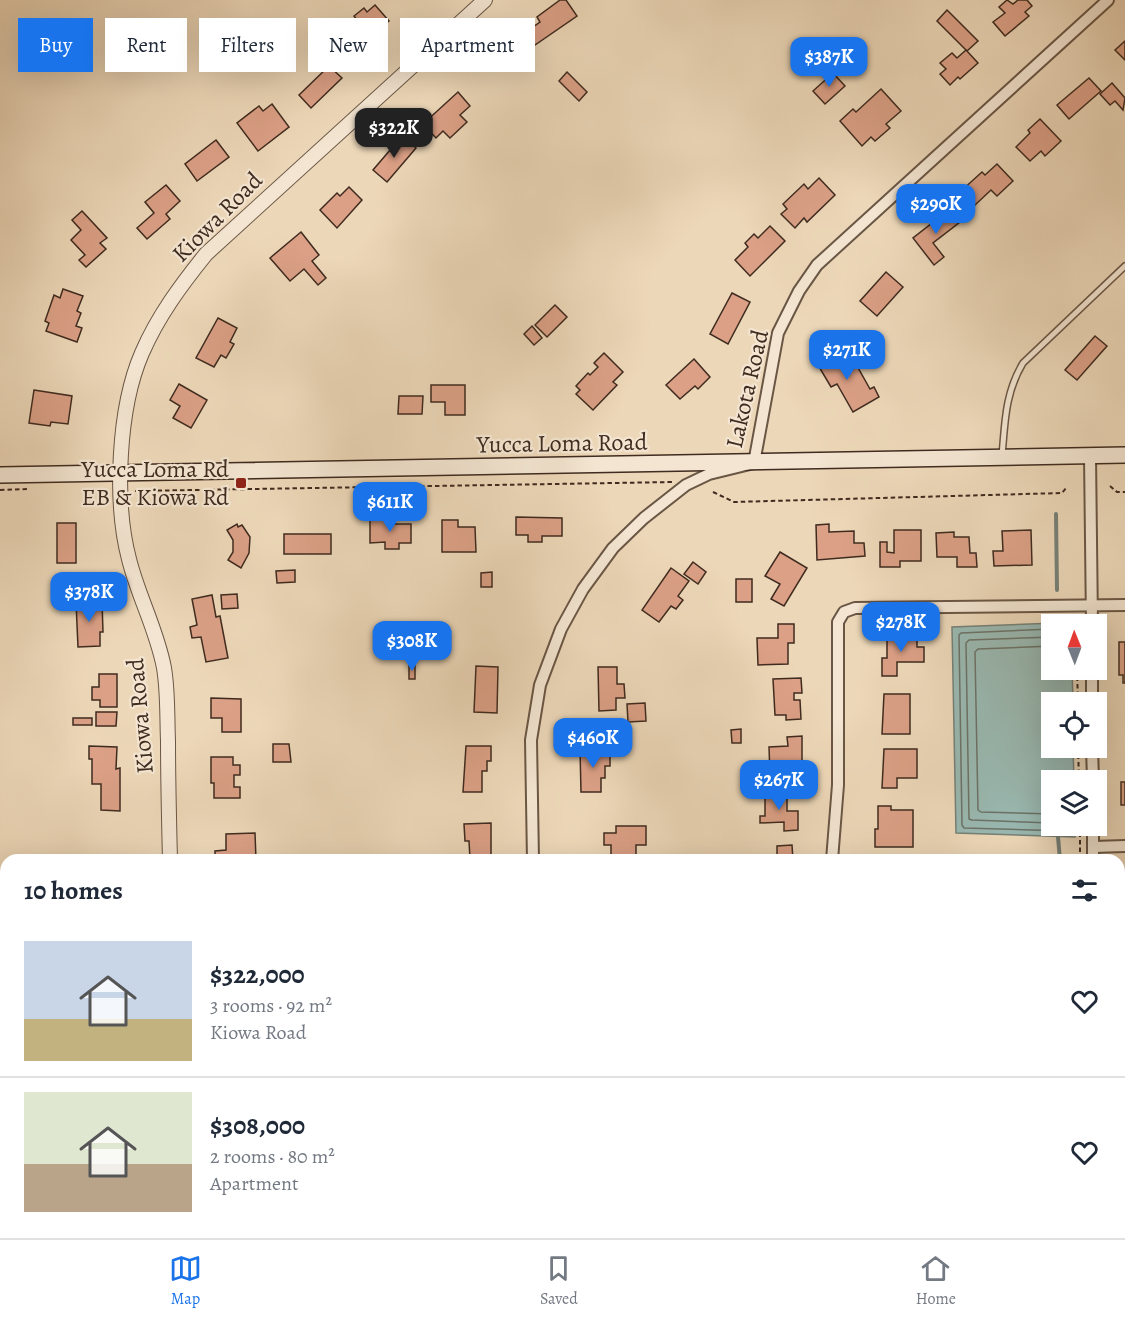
<!DOCTYPE html>
<html lang="en">
<head>
<meta charset="utf-8">
<style>
	body { margin:0; font-family:Alegreya,serif; background:#f2f2f3; color:#1f2937; height:100vh; display:flex; flex-direction:column; font-size:22px; white-space:nowrap }
	* { box-sizing:border-box; margin:0 }
	p { font-size:20px; color:#747a83 }
	.icon { flex:none; width:33px; height:33px; fill:none; stroke:currentColor; stroke-width:2; stroke-linecap:round; stroke-linejoin:round }
	.map { position:relative; flex:1; overflow:hidden }
	.drawer { position:absolute; left:0px; top:854px; width:1125px; height:386px; display:flex; flex-direction:column; background:#fff; border-radius:18px 18px 0 0; box-shadow:0 6px 24px #0002 }
	.drawer>* { flex:none }
	.banner { position:absolute; left:18px; top:18px; width:600px; height:54px; display:flex; gap:12px }
	.needle { width:39px; rotate:359deg }
	.controls { position:absolute; left:1041px; top:614px; display:grid; gap:12px }
	.controls a { display:grid; place-items:center; width:66px; height:66px; border-radius:0px; background:#fff; box-shadow:0 6px 24px #0002; font-size:30px }
	.price { position:absolute; translate:-50% -51px; padding:0 14px; border-radius:12px; background:#1a73e8; color:#fff; font-size:20px; line-height:39px; filter:drop-shadow(0 2px 3px #0008) }
	.price::after { content:''; position:absolute; left:50%; top:36px; width:18px; height:14px; margin-left:-9px; background:inherit; clip-path:polygon(0 0,100% 0,50% 100%) }
	.price.on { background:#222; color:#fff }
	ul { padding:0; list-style:none }
	li { display:flex; align-items:center; gap:18px; height:150px; padding:0 24px }
	li+li { border-top:2px solid #e0e1e3 }
	li span { display:grid; place-items:center; flex:none; width:168px; height:120px; border-radius:0px; color:#555 }
	li>.icon { margin-inline-start:auto }
	span .icon { width:72px; height:72px; fill:#fffc; stroke-width:1 }
	li b { font-size:26px }
	h2 { display:flex; justify-content:space-between; align-items:center; height:72px; padding:0 24px; font-size:26px }
	.chip { padding:0 21px; border-radius:0px; background:#fff; box-shadow:0 6px 24px #0002; font-size:21px; line-height:54px }
	.chip.on { background:#1a73e8; color:#fff }
	.dock { display:flex; justify-content:space-around; align-items:center; height:84px; border-top:2px solid #e0e1e3; background:#fff; font-size:16px; color:#747a83 }
	.dock a { display:grid; justify-items:center; gap:3px }
	.dock .on { color:#1a73e8 }
	.map>svg:first-child { display:block }
	.water { fill:#99b9b2; stroke:#758077; stroke-width:1.5 }
	.lines { fill:none; stroke-linecap:round; stroke-linejoin:round }
	.shore { stroke:#6c7268; stroke-width:1.5 }
	.stream { stroke:#758077; stroke-width:4 }
	.building { fill:#dba086; stroke:#3f2b1f; stroke-width:1.5 }
	.service-casing { stroke:#6a5645; stroke-width:8 }
	.minor-casing { stroke:#6a5645; stroke-width:14 }
	.tertiary-casing { stroke:#6a5645; stroke-width:16 }
	.secondary-casing { stroke:#3f2b1f; stroke-width:18 }
	.path { stroke:#3f2b1f; stroke-width:2; stroke-dasharray:4.5 3; stroke-linecap:butt }
	.service { stroke:#f3e5d1; stroke-width:5 }
	.minor { stroke:#f3e5d1; stroke-width:10 }
	.tertiary { stroke:#f3e5d1; stroke-width:14 }
	.secondary { stroke:#f3e5d1; stroke-width:15 }
	.poi-dot { fill:#8f2418; stroke:#f3e5d1; stroke-width:2 }
	.labels { text-anchor:middle; stroke-width:4.5; stroke-linejoin:round; paint-order:stroke }
	.street-label { font-size:24px; fill:#3f2b1f; stroke:#f3e5d1 }
	.poi-label { font-size:24px; fill:#3f2b1f; stroke:#f3e5d1; text-anchor:end }
</style>
</head>
<body>
<div class="map">
<svg width="1125" height="1238" viewBox="0 0 1125 1238">
	<rect width="100%" height="100%" fill="#ecd7b8"/>
	<filter id="stains"><feTurbulence type="fractalNoise" baseFrequency=".00333" numOctaves="4"/><feColorMatrix values="0 0 0 0 .2 0 0 0 0 .09 0 0 0 0 .02 0 0 0 .5 -.17"/></filter>
	<radialGradient id="worn" r=".72"><stop offset=".6" stop-color="#630" stop-opacity="0"/><stop offset="1" stop-color="#630" stop-opacity=".3"/></radialGradient>
	<path class="water" d="M1056,623L1058,624H1052V669H1072L1073,702H1052V747H1073L1074,780H1052V825H1075V837L956,833L952,627Z"/>
	<g class="lines">
		<g class="shore">
			<path d="M1052,629L961,633L959,635L962,825L964,828L1066,831L1068,829L1069,825"/>
			<path d="M1052,637L969,640L966,643L969,819L972,820L1052,823"/>
			<path d="M1052,646L978,649L975,652L978,810L981,812L1052,814"/>
		</g>
		<g class="stream">
			<path d="M1056,514L1057,590"/>
			<path d="M1057,825L1060,860"/>
			<path d="M1123,1177L1125,1228"/>
		</g>
	</g>
	<g class="building">
		<path d="M560,0H566L577,16L535,45L526,32L540,22L537,17Z"/>
		<path d="M1007,0L1013,4L1018,0H1027L1032,6L1025,12L1029,16L1005,36L993,22L1005,13L999,7Z"/>
		<path d="M375,5L389,21L351,54L340,42L354,30L351,27L358,21L354,16L364,8L367,12Z"/>
		<path d="M947,10L978,41L967,51L937,21Z"/>
		<path d="M1125,41V60L1115,50Z"/>
		<path d="M966,50L978,63L960,79L958,77L950,85L940,74L946,69L940,63L952,53L957,58Z"/>
		<path d="M329,66L342,78L311,108L299,95Z"/>
		<path d="M567,72L587,92L579,101L559,81Z"/>
		<path d="M833,73L845,86L825,104L813,91Z"/>
		<path d="M1089,78L1101,91L1069,119L1057,105Z"/>
		<path d="M1112,83L1125,98L1123,110L1115,101L1110,105L1100,94Z"/>
		<path d="M881,89L901,111L886,124L890,128L875,141L871,137L862,146L840,121L853,109L856,112Z"/>
		<path d="M458,92L470,106L460,115L467,122L450,138L443,131L436,138L423,124Z"/>
		<path d="M272,104L289,127L258,151L237,123L259,106L263,111Z"/>
		<path d="M1040,119L1061,141L1045,156L1041,151L1030,161L1016,147L1030,133L1028,130Z"/>
		<path d="M402,136L416,148L387,182L373,170Z"/>
		<path d="M216,140L229,157L197,181L185,164Z"/>
		<path d="M997,164L1013,181L997,196L991,190L975,205L961,191L982,172L985,175Z"/>
		<path d="M819,178L835,195L807,222L804,218L795,228L781,214L787,209L783,204L804,184L808,189Z"/>
		<path d="M166,185L180,201L166,214L170,219L147,239L137,228L154,213L145,202Z"/>
		<path d="M349,187L362,200L337,228L320,210L337,193L340,196Z"/>
		<path d="M950,209L960,222L933,243L944,257L934,265L913,238Z"/>
		<path d="M82,211L107,238L100,243L106,249L86,267L79,260L85,255L71,240L81,230L72,220Z"/>
		<path d="M770,226L785,241L750,276L735,260L748,247L745,243L754,234L758,238Z"/>
		<path d="M301,232L319,255L312,261L326,278L318,285L304,269L290,281L270,258Z"/>
		<path d="M886,272L903,287L877,316L860,301Z"/>
		<path d="M63,289L83,296L77,311L81,313L76,326L82,328L77,342L46,331L49,323L45,321L54,295L60,298Z"/>
		<path d="M732,293L750,302L728,344L710,334Z"/>
		<path d="M555,305L567,317L547,337L535,325Z"/>
		<path d="M218,318L237,328L230,342L234,344L226,358L221,355L214,367L196,358Z"/>
		<path d="M532,326L542,338L534,345L524,334Z"/>
		<path d="M1095,336L1107,346L1077,380L1065,370Z"/>
		<path d="M831,351L835,359L843,355L852,370L857,366L870,389L874,387L879,397L853,412L837,384L831,387L815,360Z"/>
		<path d="M604,353L623,372L613,382L617,385L593,410L576,394L580,390L576,386L588,373L590,375L598,367L594,363Z"/>
		<path d="M694,359L710,377L698,389L695,386L680,399L666,385Z"/>
		<path d="M179,384L207,400L191,428L173,418L180,406L170,400Z"/>
		<path d="M431,385H465V415H445V402H431Z"/>
		<path d="M34,390L72,396L68,424L51,422L50,426L29,423Z"/>
		<path d="M399,396H423L422,414H398Z"/>
		<path d="M516,517L562,518V536H542V542H528V535H516Z"/>
		<path d="M370,519H389V524H411V543H399V549H385V542L370,543Z"/>
		<path d="M442,520H458V527H475L476,552H442Z"/>
		<rect x="57" y="523" width="19" height="40"/>
		<path d="M237,524L238,527L242,525L250,537L249,553L241,568L228,560L233,552V540L227,530Z"/>
		<path d="M829,524V532L854,531V543H864L865,556L817,560L816,525Z"/>
		<path d="M894,530H921V561H900V567H880V542H887V552L894,553Z"/>
		<path d="M1031,530L1032,565L994,566L993,551H1003L1002,531Z"/>
		<path d="M954,532V537H969L970,553H976L977,567H957V557H937L936,533Z"/>
		<rect x="284" y="534" width="47" height="20"/>
		<path d="M780,552L807,568L784,606L771,599L780,584L765,576Z"/>
		<path d="M693,562L706,572L698,584L684,574Z"/>
		<path d="M671,568L689,581L678,596L683,600L676,609L671,606L659,622L642,610Z"/>
		<path d="M295,570V582L277,583L276,571Z"/>
		<path d="M492,572V587H481V573Z"/>
		<rect x="736" y="579" width="16" height="23"/>
		<path d="M237,594L238,608L222,609L221,595Z"/>
		<path d="M212,595L216,617L220,616L228,658L206,662L201,637L192,638L190,627L197,625L192,599Z"/>
		<path d="M102,601L103,632H100V646L78,647L76,602Z"/>
		<path d="M778,624H794V643H788V664L758,665L757,638H778Z"/>
		<path d="M887,636H917V647H924V662H897V676H882V658H887Z"/>
		<path d="M1119,642H1125V683H1123V675H1119Z"/>
		<path d="M415,665V679H409V666Z"/>
		<path d="M476,666L498,667L497,713L474,712Z"/>
		<path d="M598,667H617V684H624L625,698H616V710L599,711Z"/>
		<path d="M99,674H117V707H100V700H92V687H99Z"/>
		<path d="M801,678L802,693H794V700H800L801,719L786,720V715H775L773,679Z"/>
		<path d="M884,694H910V734H882Z"/>
		<path d="M211,698L241,699V732H222V718H211Z"/>
		<path d="M645,703L646,721L628,722L627,704Z"/>
		<path d="M96,712H117L116,726H96Z"/>
		<rect x="73" y="718" width="19" height="7"/>
		<path d="M741,729V743H732L731,730Z"/>
		<path d="M802,736V774L770,775L769,747L788,746L787,737Z"/>
		<path d="M273,744H289L291,762H273Z"/>
		<path d="M89,746L117,747L116,769L120,768V811L101,810V784H92V759H89Z"/>
		<path d="M466,746H491V761H487V771H482V792H463Z"/>
		<path d="M580,749H610V766H605V778H601V792H581Z"/>
		<path d="M884,749H917V778H897V788H882Z"/>
		<path d="M211,757H233V765H240V775H234V787H240V798H214V783H211Z"/>
		<rect x="1121" y="782" width="4" height="23"/>
		<path d="M787,790V811H798V830L784,831V822L760,823V816H765V791Z"/>
		<path d="M878,806H891V810H913V847H875V829H878Z"/>
		<path d="M491,823V860L470,859L469,841H465L464,824Z"/>
		<path d="M616,826H646V845H636V860H611V845H604V833H616Z"/>
		<path d="M255,833L256,860H215V851L226,850V834Z"/>
		<path d="M792,845L793,860H777V846Z"/>
		<path d="M459,1233H486L488,1234L487,1238H458Z"/>
		<path d="M845,1233H872V1236L845,1238Z"/>
		<rect x="885" y="1233" width="28" height="4"/>
		<path d="M1005,1233H1032L1033,1238H1015L1014,1234Z"/>
		<path d="M1069,1233H1102V1234L1076,1235V1238H1070Z"/>
	</g>
	<g class="lines">
		<g class="service-casing">
			<path id="service" d="M1002,456C1005,422 1005,393 1023,363L1125,266"/>
		</g>
		<g class="minor-casing">
			<g id="minor">
				<path d="M1090,456L1092,624"/>
				<path d="M1092,669V702"/>
				<path d="M1092,747L1093,780"/>
				<path d="M1093,825V860"/>
				<path d="M1093,847L1125,846"/>
				<path d="M533,860L531,740L540,685L561,629L583,589L613,548L644,518L686,485L709,474L754,463L778,333L799,291L817,265L1108,0"/>
				<path d="M832,860L838,785V622L844,612L855,608L1125,605"/>
				<path d="M1119,1023L1125,1042"/>
				<path d="M1119,1159H1125"/>
				<path d="M537,1233V1238"/>
				<path d="M301,1238L311,1233"/>
			</g>
		</g>
		<g class="tertiary-casing">
			<g id="tertiary">
				<path d="M170,860C169,820 168,780 168,741C167,717 168,691 164,668C157,630 138,596 129,559C114,502 118,408 142,353C158,316 181,285 206,254L485,0"/>
				<path d="M177,1233V1238"/>
			</g>
		</g>
		<g class="secondary-casing">
			<path id="secondary" d="M0,475L1125,455"/>
		</g>
		<g class="path">
			<path d="M1110,486L1117,492H1125"/>
			<path d="M0,490L27,489"/>
			<path d="M135,491L672,482"/>
			<path d="M713,492L734,502L1062,493L1067,487"/>
			<path d="M1076,617V624"/>
			<path d="M1077,669L1078,702"/>
			<path d="M1078,747L1079,780"/>
			<path d="M1080,825V860"/>
			<path d="M1119,1072L1125,1090"/>
		</g>
		<use href="#service" class="service"/>
		<use href="#minor" class="minor"/>
		<use href="#tertiary" class="tertiary"/>
		<use href="#secondary" class="secondary"/>
	</g>
	<rect class="poi-dot" x="235" y="477" width="12" height="12" rx="3"/>
	<g class="labels">
		<g class="street-label">
			<text transform="translate(217 217) rotate(-45)" y="8">Kiowa Road</text>
			<text transform="translate(747 389) rotate(-77)" y="8">Lakota Road</text>
			<text transform="translate(562 443) rotate(-1)" y="8">Yucca Loma Road</text>
			<text transform="translate(140 716) rotate(-95)" y="8">Kiowa Road</text>
		</g>
		<g class="poi-label">
			<text x="229" y="477">Yucca Loma Rd<tspan x="229" dy="28">EB &amp; Kiowa Rd</tspan></text>
		</g>
	</g>
	<rect width="100%" height="100%" filter="url(#stains)"/>
	<rect width="100%" height="100%" fill="url(#worn)"/>
</svg>
<div class="controls">
<a><svg class="needle" viewBox="-14 -14 28 28"><path d="M0-13l5 13h-10z" fill="#e53935"/><path d="M0 13l5-13h-10z" fill="#747a83"/></svg></a>
<a><svg class="icon" aria-label="locate" viewBox="0 0 24 24"><circle cx="12" cy="12" r="6"/><path d="M12 2v4M12 18v4M2 12h4M18 12h4"/></svg></a>
<a><svg class="icon" aria-label="layers" viewBox="0 0 24 24"><path d="M12 4l9 5-9 5-9-5zM3 14l9 5 9-5"/></svg></a>
</div>
<b class="price" style="left:829px;top:88px">$387K</b>
<b class="price on" style="left:394px;top:159px">$322K</b>
<b class="price" style="left:936px;top:235px">$290K</b>
<b class="price" style="left:847px;top:381px">$271K</b>
<b class="price" style="left:390px;top:533px">$611K</b>
<b class="price" style="left:89px;top:623px">$378K</b>
<b class="price" style="left:901px;top:653px">$278K</b>
<b class="price" style="left:412px;top:672px">$308K</b>
<b class="price" style="left:593px;top:769px">$460K</b>
<b class="price" style="left:779px;top:811px">$267K</b>
<div class="banner">
<a class="chip on">Buy</a>
<a class="chip">Rent</a>
<a class="chip">Filters</a>
<a class="chip">New</a>
<a class="chip">Apartment</a>
</div>
<section class="drawer">
<h2>10 homes<svg class="icon" aria-label="filters" viewBox="0 0 24 24"><path d="M4 7h16M4 17h16"/><circle cx="9" cy="7" r="2"/><circle cx="15" cy="17" r="2"/></svg></h2>
<ul>
<li><span style="background:linear-gradient(#c9d6e8 65%,#c2b280 0)"><svg class="icon" aria-label="home" viewBox="0 0 24 24"><path d="M3 11l9-7 9 7M6 9v11h12V9"/></svg></span><div><b>$322,000</b><p>3 rooms · 92 m²</p><p>Kiowa Road</p></div><svg class="icon" aria-label="heart" viewBox="0 0 24 24"><path d="M12 20l-8-8c-3-5 5-10 8-4 3-6 11-1 8 4z"/></svg></li>
<li><span style="background:linear-gradient(#dfe7d0 60%,#b9a48a 0)"><svg class="icon" aria-label="home" viewBox="0 0 24 24"><path d="M3 11l9-7 9 7M6 9v11h12V9"/></svg></span><div><b>$308,000</b><p>2 rooms · 80 m²</p><p>Apartment</p></div><svg class="icon" aria-label="heart" viewBox="0 0 24 24"><path d="M12 20l-8-8c-3-5 5-10 8-4 3-6 11-1 8 4z"/></svg></li>
</ul>
</section>
</div>
<nav class="dock">
<a class="on"><svg class="icon" aria-label="map" viewBox="0 0 24 24"><path d="M3 6l6-2 6 2 6-2v14l-6 2-6-2-6 2zM9 4v14M15 6v14"/></svg>Map</a>
<a><svg class="icon" aria-label="saved" viewBox="0 0 24 24"><path d="M7 4h10v16l-5-4-5 4z"/></svg>Saved</a>
<a><svg class="icon" aria-label="home" viewBox="0 0 24 24"><path d="M3 11l9-7 9 7M6 9v11h12V9"/></svg>Home</a>
</nav>
</body>
</html>
